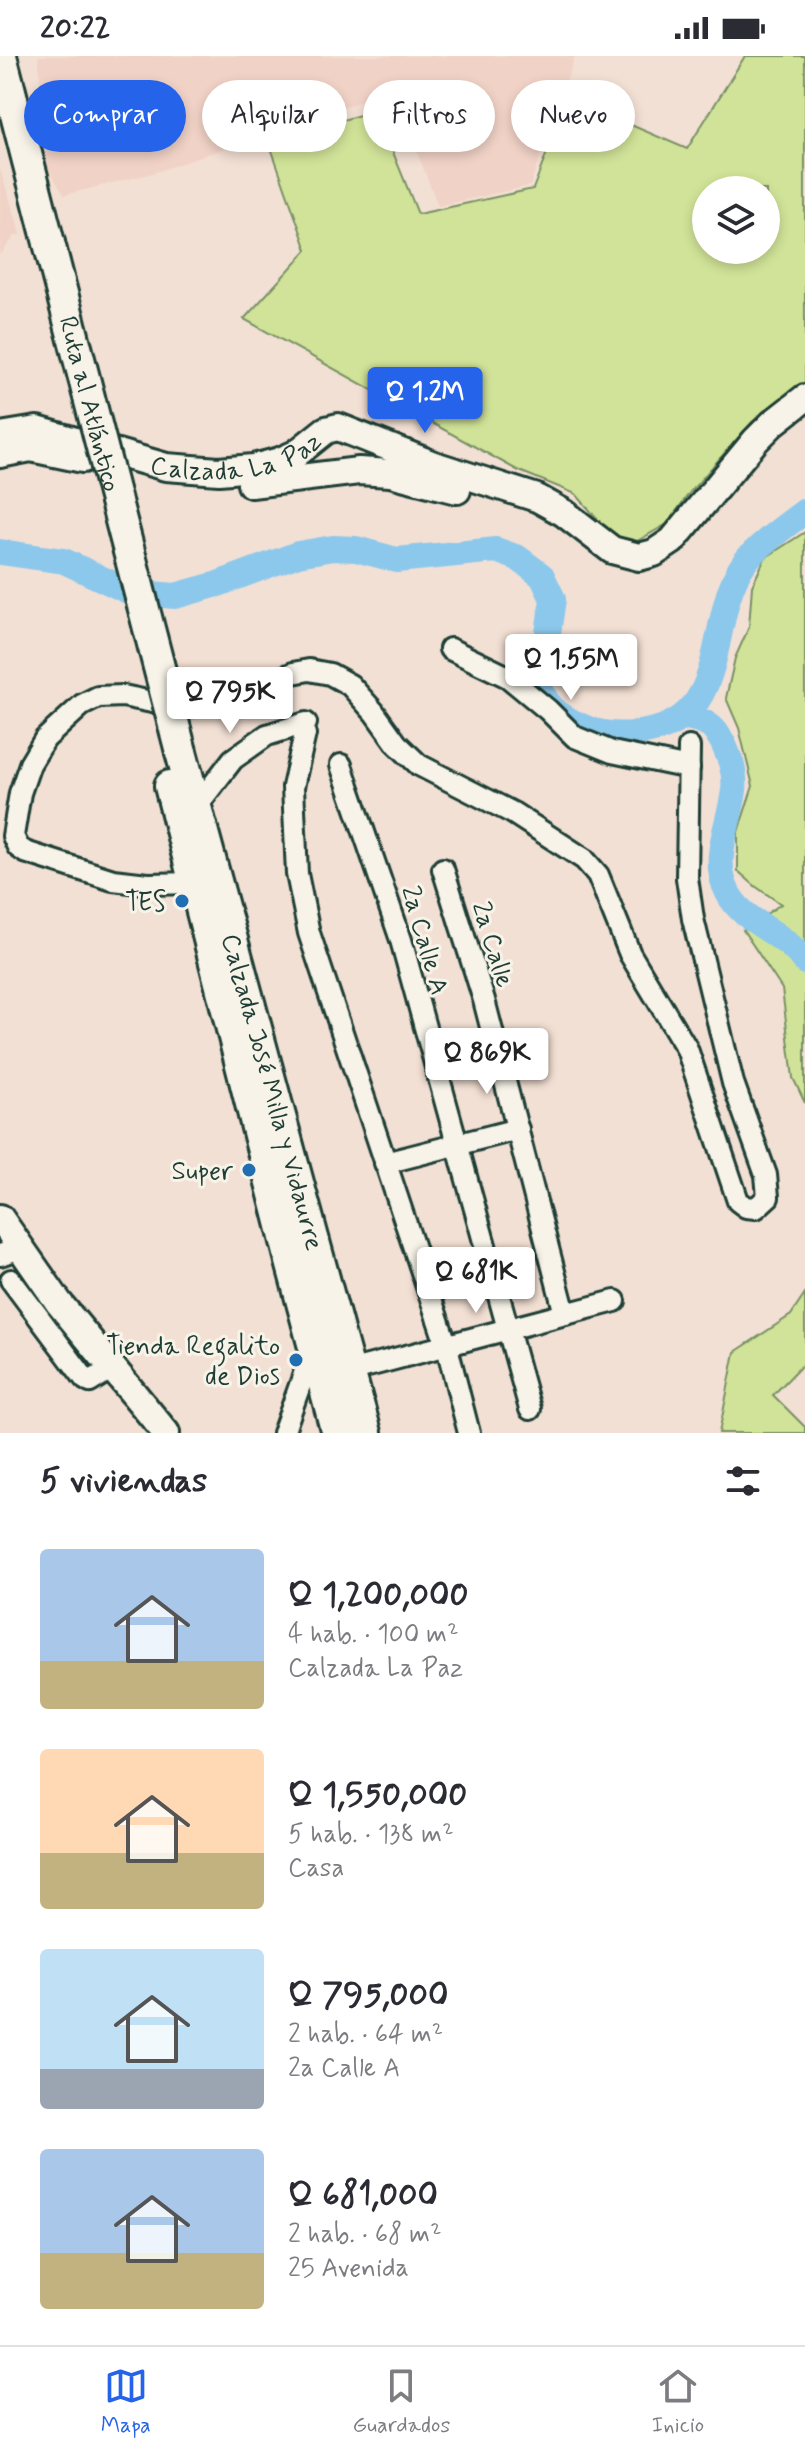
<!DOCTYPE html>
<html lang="es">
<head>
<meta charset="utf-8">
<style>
	body { margin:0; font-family:Mynerve,sans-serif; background:#f7f7f7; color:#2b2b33; height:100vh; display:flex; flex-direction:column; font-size:30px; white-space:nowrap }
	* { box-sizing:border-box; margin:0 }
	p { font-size:26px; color:#7c7c81 }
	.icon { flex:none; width:44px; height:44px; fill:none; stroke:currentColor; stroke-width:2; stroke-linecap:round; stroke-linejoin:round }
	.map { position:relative; height:1377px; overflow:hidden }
	.details { display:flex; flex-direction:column; background:#fff; flex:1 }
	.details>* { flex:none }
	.banner { position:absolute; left:24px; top:24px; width:758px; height:72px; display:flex; gap:16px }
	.tools { position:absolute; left:692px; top:120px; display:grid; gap:16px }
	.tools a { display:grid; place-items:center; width:88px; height:88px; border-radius:50%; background:#fff; box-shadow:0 4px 12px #0003; font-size:40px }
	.price { position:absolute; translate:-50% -68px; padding:0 18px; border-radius:8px; background:#fff; color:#222; font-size:26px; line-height:52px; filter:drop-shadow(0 2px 4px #0008) }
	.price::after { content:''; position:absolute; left:50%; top:48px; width:24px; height:18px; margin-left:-12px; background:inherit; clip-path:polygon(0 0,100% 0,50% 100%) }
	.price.selected { background:#2563eb; color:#fff }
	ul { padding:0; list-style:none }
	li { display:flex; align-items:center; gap:24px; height:200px; padding:0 40px }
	li span { display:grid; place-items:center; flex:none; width:224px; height:160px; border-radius:8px; color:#555 }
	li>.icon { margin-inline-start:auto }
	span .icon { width:96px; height:96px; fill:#fffc; stroke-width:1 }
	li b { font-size:34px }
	h2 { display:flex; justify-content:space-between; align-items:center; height:96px; padding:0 40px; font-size:34px }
	.pill { padding:0 28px; border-radius:36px; background:#fff; box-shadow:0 4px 12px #0003; font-size:28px; line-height:72px }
	.pill.selected { background:#2563eb; color:#fff }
	.status { display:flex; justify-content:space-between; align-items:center; height:56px; padding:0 40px; background:#fff; direction:ltr }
	.status svg { height:22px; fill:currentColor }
	.dock { display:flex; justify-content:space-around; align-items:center; height:112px; border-top:2px solid #e1e1e2; background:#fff; font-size:22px; color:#7c7c81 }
	.dock a { display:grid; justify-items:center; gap:4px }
	.dock .selected { color:#2563eb }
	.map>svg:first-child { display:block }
	.built { fill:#f1d2c6 }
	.green { fill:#d1e398; stroke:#789066; stroke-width:2; fill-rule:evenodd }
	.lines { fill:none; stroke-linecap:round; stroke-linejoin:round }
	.river { stroke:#8cc8ec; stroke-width:26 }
	.minor-casing { stroke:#1f3d34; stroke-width:26 }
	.major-casing { stroke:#1f3d34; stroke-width:32 }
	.highway-casing { stroke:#1f3d34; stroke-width:36 }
	.minor { stroke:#f7f3e8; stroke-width:20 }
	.major { stroke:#f7f3e8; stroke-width:26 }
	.highway { stroke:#f7f3e8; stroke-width:30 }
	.highway-bridge-casing { stroke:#1f3d34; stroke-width:36; stroke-linecap:butt }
	.highway-bridge { stroke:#f7f3e8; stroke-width:30 }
	.poi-dot { fill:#1f6fb2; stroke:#f7f3e8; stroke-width:3 }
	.labels { text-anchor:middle; stroke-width:6; stroke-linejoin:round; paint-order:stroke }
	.street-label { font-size:26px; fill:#1f3d34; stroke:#f7f3e8 }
	.poi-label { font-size:26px; fill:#1f3d34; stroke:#f7f3e8; text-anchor:end }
</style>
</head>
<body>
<div class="status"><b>20:22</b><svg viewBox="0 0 49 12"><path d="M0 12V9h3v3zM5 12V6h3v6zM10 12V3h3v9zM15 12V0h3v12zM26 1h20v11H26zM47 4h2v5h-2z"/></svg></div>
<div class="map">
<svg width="805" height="1377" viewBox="0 0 805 1377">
	<rect width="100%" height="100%" fill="#f3e0d4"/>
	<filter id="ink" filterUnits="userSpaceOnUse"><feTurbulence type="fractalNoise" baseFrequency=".0125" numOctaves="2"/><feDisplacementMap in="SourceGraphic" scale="16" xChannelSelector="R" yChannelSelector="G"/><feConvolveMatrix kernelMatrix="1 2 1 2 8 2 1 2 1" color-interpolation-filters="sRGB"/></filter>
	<g filter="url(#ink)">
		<g class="built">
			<path d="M38,0H575L530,130L438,150L393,34L153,117L64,139L48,112Z"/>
			<path d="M0,113L21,178L15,180L0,199Z"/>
		</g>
		<g class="green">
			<path d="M745,0H805V329L752,366L690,436L667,468L630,489L610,478L576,438L517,414L244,263L307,194L269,86L363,58L380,64L418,158L533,133L568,42L687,93ZM706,134H766V194H706Z"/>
			<path d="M805,476V1047L793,1022L782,933L743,874L781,848L755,830L738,815V776L753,730L739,672L726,642L735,602L749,571L752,530L765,502Z"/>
			<path d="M805,1238V1306L773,1339L805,1371V1377H719L735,1296L791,1259Z"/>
		</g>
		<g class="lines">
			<g class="river">
				<path d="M0,496L64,505L130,536L175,540L218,528L298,498L333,492L356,493L397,504L496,494L518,502L542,520L553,543L547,584L543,599L534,614C543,648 554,660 588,673C610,681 631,680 654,674C732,655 706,557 745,506C757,490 788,468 805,455"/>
				<path d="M685,661C704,664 714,669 723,687C730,702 736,717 734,734C730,769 710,803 728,837C741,862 767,870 788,888C795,893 800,900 805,906"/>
			</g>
			<g class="minor-casing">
				<g id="minor">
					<path d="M450,593L508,621L548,654L575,681L612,696L689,712"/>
					<path d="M305,678L293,731L297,818L309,877L447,1291L469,1377"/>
					<path d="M341,709L401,884L530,1353"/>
					<path d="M196,751L233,703L267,679L306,667"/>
					<path d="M443,813L484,944L565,1258"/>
					<path d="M194,827L148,828L113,824L25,796L18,791L13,780L20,737L30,708L45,683L82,649L98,641L123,640L181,652L251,636L293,617L309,614L330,618L350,629L374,656L397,688L419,709L513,757L584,803L598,819L630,898L687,993L738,1145L746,1151L756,1152L768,1141L766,1119L733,1027L693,863L687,822L689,691"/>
					<path d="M385,1107L518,1073"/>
					<path d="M0,1199L21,1192"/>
					<path d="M11,1224L85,1323L90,1326L112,1312"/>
					<path d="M349,1315L615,1245"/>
					<path d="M283,1377L305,1315L318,1307"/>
				</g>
			</g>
			<g class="major-casing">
				<g id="major">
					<path id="s1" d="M0,380L37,374L166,411L219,415L253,412L280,405L296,398L326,374L338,371L434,409L537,442L564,457L612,494L639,501L654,497L672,485L755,385L773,367L805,342"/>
					<path d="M0,398L31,392L83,403"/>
					<path d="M251,428L359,415L390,417L457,434"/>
					<path d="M0,1162L59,1247L166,1377"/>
				</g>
			</g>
			<g class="highway-casing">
				<g id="highway">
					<path d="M1,0L49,187"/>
					<path id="s2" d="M181,696L366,1377"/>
					<path d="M170,730L292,1209L337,1377"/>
				</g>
			</g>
			<use href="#minor" class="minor"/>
			<use href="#major" class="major"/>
			<use href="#highway" class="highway"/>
			<g class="highway-bridge-casing">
				<g id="highway-bridge">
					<path id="s3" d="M49,187L181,696"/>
				</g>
			</g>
			<use href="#highway-bridge" class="highway-bridge"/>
		</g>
	</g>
	<g class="poi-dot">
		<circle cx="182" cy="845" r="8"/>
		<circle cx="249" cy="1114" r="8"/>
		<circle cx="296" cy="1304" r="8"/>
	</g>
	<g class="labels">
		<g class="street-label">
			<text dy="9" stroke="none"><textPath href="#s3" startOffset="166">Ruta al Atlántico</textPath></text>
			<text dy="9" stroke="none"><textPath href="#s1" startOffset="244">Calzada La Paz</textPath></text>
			<text transform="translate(426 884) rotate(74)" y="9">2a Calle A</text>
			<text transform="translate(494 888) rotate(73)" y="9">2a Calle</text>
			<text dy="9" stroke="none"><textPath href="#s2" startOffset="352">Calzada José Milla y Vidaurre</textPath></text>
		</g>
		<g class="poi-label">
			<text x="166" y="854">TES</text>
			<text x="233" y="1123">Super</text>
			<text x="280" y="1298">Tienda Regalito<tspan x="280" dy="30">de Dios</tspan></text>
		</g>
	</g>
</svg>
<div class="tools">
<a><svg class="icon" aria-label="layers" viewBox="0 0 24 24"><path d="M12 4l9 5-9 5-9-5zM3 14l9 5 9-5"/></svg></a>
</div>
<b class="price selected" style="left:425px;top:379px">Q 1.2M</b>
<b class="price" style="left:571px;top:646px">Q 1.55M</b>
<b class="price" style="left:230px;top:679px">Q 795K</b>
<b class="price" style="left:487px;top:1040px">Q 869K</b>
<b class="price" style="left:476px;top:1259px">Q 681K</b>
<div class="banner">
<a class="pill selected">Comprar</a>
<a class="pill">Alquilar</a>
<a class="pill">Filtros</a>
<a class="pill">Nuevo</a>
</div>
</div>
<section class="details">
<h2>5 viviendas<svg class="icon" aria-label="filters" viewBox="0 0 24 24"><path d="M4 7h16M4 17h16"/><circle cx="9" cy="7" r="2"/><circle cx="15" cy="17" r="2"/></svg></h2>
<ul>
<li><span style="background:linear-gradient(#a9c7e8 70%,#c2b280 0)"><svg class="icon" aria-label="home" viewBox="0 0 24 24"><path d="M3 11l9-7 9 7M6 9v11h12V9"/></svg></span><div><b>Q 1,200,000</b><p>4 hab. · 100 m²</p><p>Calzada La Paz</p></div></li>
<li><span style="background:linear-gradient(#ffd9b3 65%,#c2b280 0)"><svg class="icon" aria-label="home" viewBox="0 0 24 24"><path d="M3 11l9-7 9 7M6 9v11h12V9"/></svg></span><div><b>Q 1,550,000</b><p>5 hab. · 138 m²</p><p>Casa</p></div></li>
<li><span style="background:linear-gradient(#bfe0f5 75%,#9aa5b1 0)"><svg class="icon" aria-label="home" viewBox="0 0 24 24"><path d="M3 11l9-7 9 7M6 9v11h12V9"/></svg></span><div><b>Q 795,000</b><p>2 hab. · 64 m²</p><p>2a Calle A</p></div></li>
<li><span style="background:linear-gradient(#a9c7e8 65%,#c2b280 0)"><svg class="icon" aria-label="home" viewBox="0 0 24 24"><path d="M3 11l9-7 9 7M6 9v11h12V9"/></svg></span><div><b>Q 681,000</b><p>2 hab. · 68 m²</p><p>25 Avenida</p></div></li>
</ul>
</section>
<nav class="dock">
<a class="selected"><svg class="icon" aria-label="map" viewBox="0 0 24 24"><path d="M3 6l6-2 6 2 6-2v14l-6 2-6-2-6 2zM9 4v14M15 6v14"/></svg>Mapa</a>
<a><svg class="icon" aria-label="saved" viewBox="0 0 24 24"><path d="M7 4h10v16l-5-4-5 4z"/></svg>Guardados</a>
<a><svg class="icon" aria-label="home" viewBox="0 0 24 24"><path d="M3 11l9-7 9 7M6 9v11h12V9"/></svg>Inicio</a>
</nav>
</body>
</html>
